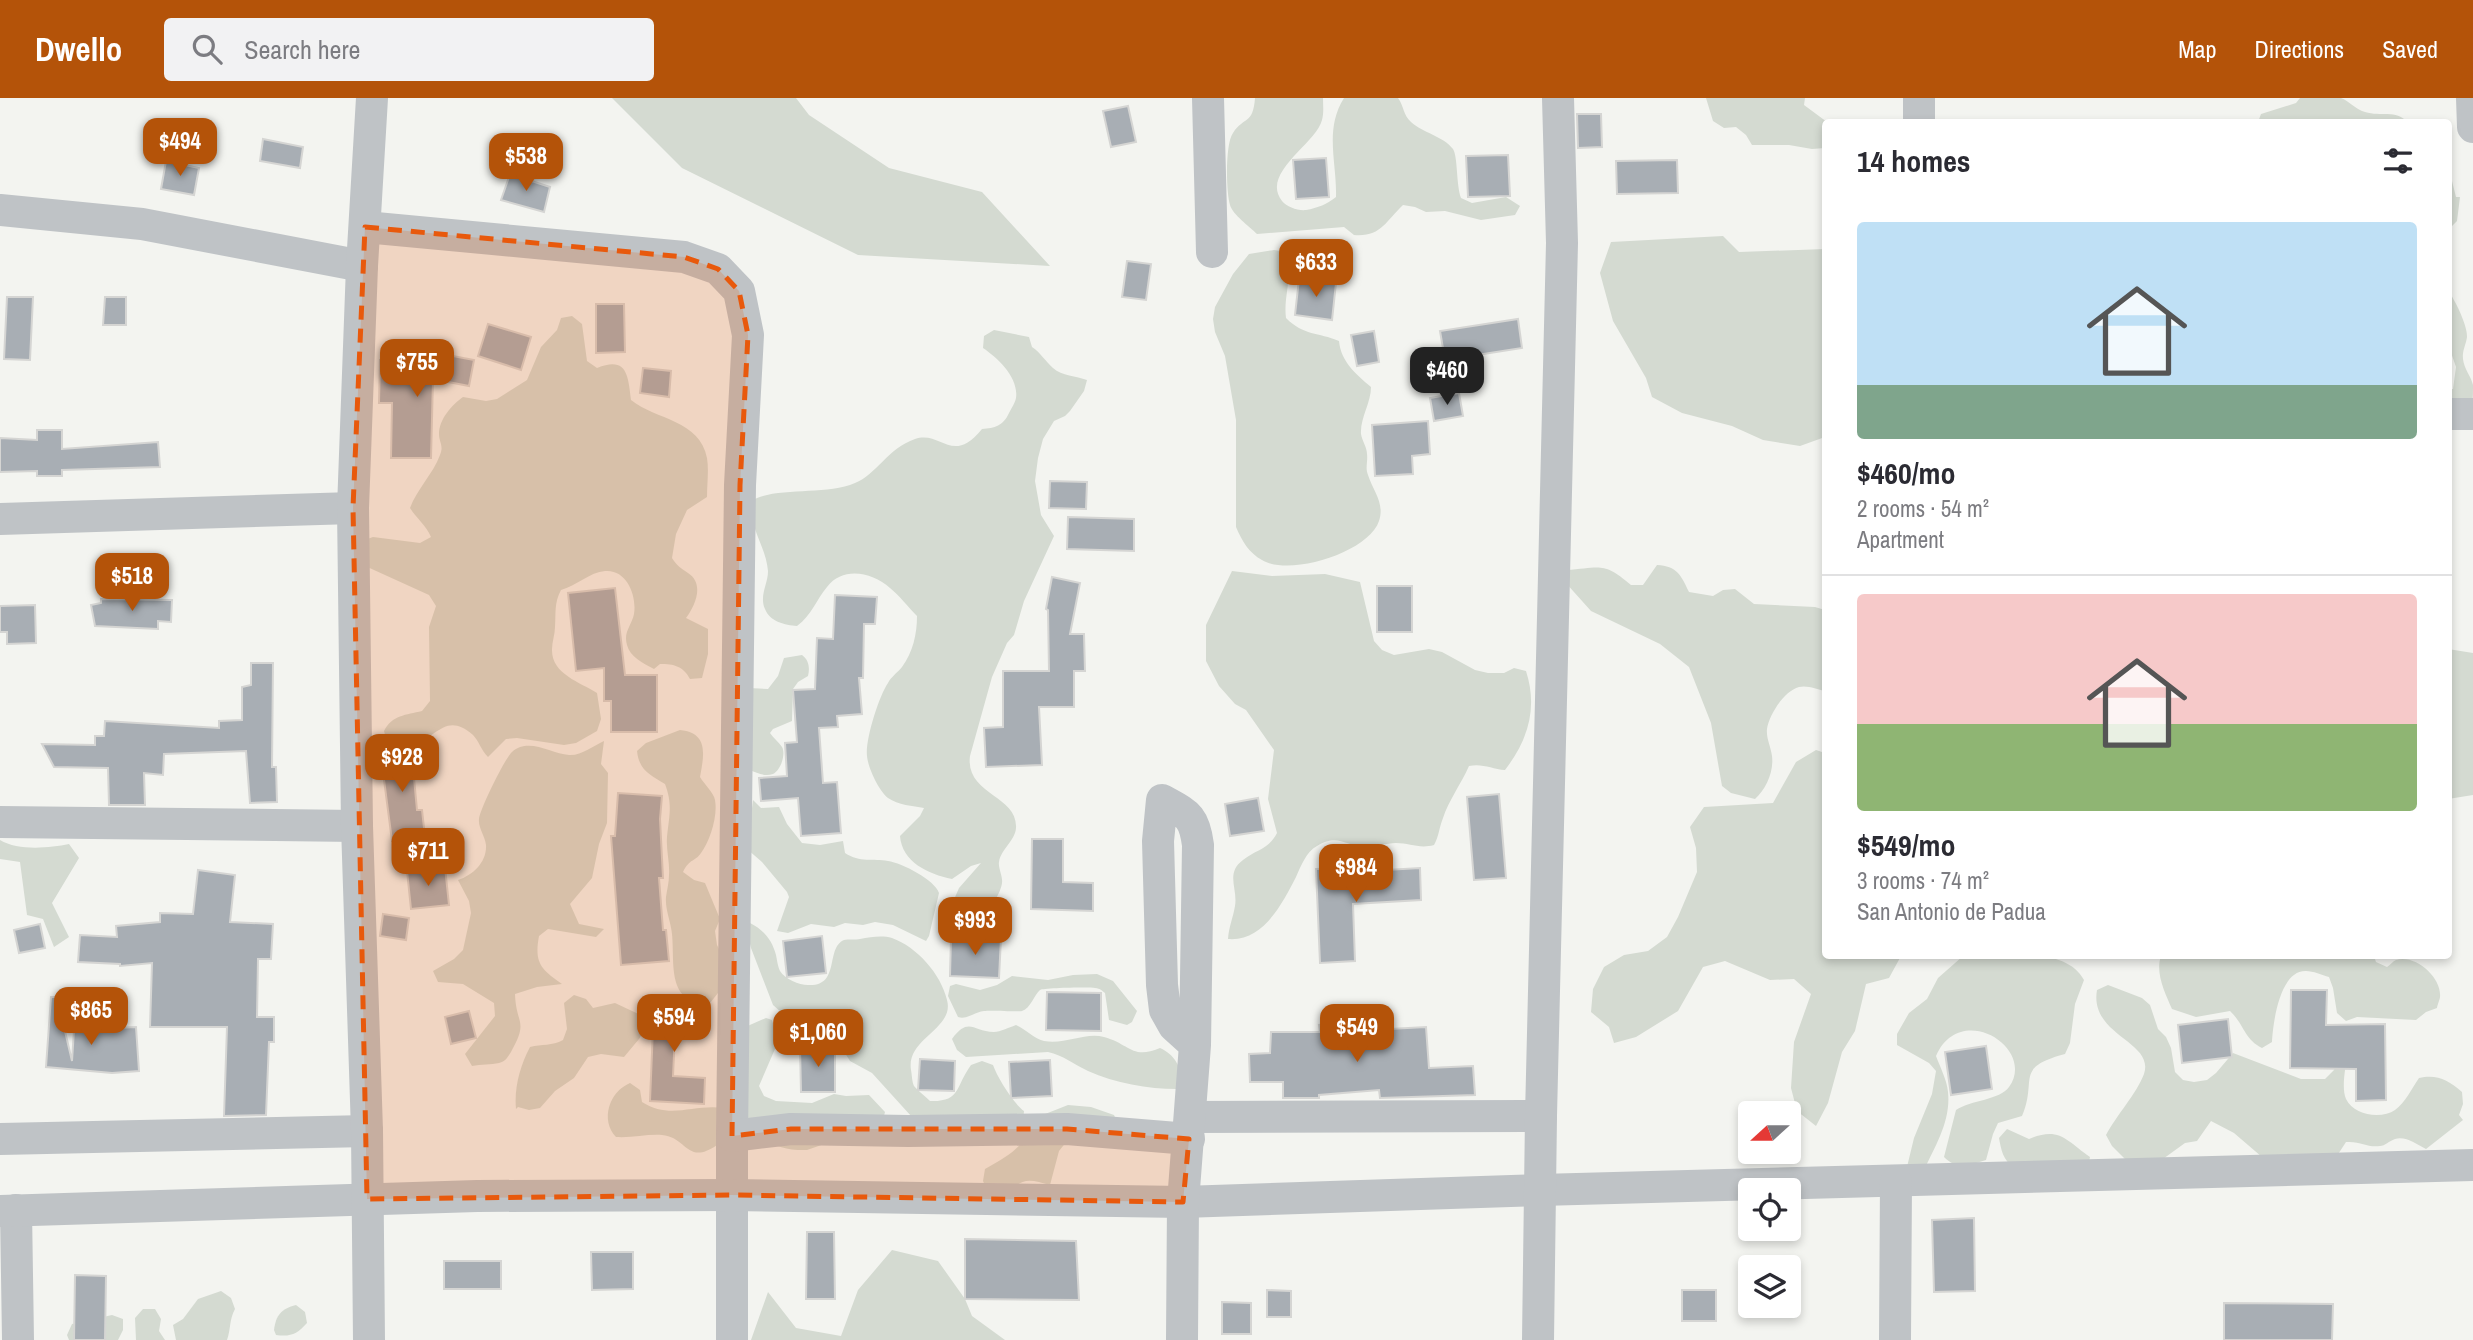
<!DOCTYPE html>
<html lang="en">
<head>
<meta charset="utf-8">
<style>
	body { margin:0; font-family:"Archivo Narrow",sans-serif; background:#f2f2f3; color:#2b2b33; height:100vh; display:flex; flex-direction:column; font-size:26px; white-space:nowrap }
	* { box-sizing:border-box; margin:0 }
	p { font-size:23px; color:#7c7c81 }
	.icon { flex:none; width:38px; height:38px; fill:none; stroke:currentColor; stroke-width:2; stroke-linecap:round; stroke-linejoin:round }
	.map { position:relative; flex:1; overflow:hidden }
	.side { position:absolute; left:1822px; top:21px; width:630px; height:840px; display:flex; flex-direction:column; background:#fff; border-radius:7px; box-shadow:0 4px 10px #0003 }
	.side>* { flex:none }
	.needle { width:46px; rotate:249deg }
	.buttons { position:absolute; left:1738px; top:1003px; display:grid; gap:14px }
	.buttons a { display:grid; place-items:center; width:63px; height:63px; border-radius:7px; background:#fff; box-shadow:0 4px 10px #0003; font-size:35px }
	.price { position:absolute; translate:-50% -60px; padding:0 16px; border-radius:14px; background:#b45309; color:#fff; font-size:23px; line-height:46px; filter:drop-shadow(0 2px 4px #0008) }
	.price::after { content:''; position:absolute; left:50%; top:42px; width:21px; height:16px; margin-left:-10px; background:inherit; clip-path:polygon(0 0,100% 0,50% 100%) }
	.price.active { background:#222; color:#fff }
	ul { padding:0; list-style:none }
	li { display:grid; align-content:center; gap:14px; height:371px; padding:0 35px }
	li+li { border-top:2px solid #e1e1e2 }
	li span { display:grid; place-items:center; height:217px; border-radius:7px; color:#555 }
	li>.icon { margin-inline-start:auto }
	span .icon { width:126px; height:126px; fill:#fffc; stroke-width:1 }
	li b { font-size:30px }
	h2 { display:flex; justify-content:space-between; align-items:center; height:84px; padding:0 35px; font-size:30px }
	header { display:flex; align-items:center; gap:42px; box-sizing:border-box; height:98px; padding:0 35px; background:#b45309; color:#fff }
	header strong { font-size:33px }
	nav { display:flex; gap:38px; margin-inline-start:auto; font-size:24px }
	.search { width:490px; height:63px; background:#f2f2f3; display:flex; align-items:center; gap:18px; box-sizing:border-box; padding:0 24px; border-radius:7px; color:#7c7c81; font-size:26px }
	.map>svg:first-child { display:block }
	.green { fill:#d4dad1 }
	.building { fill:#a8aeb4; stroke:#d5d5d3; stroke-width:2 }
	.lines { fill:none; stroke-linecap:round; stroke-linejoin:round }
	.minor { stroke:#bfc3c6; stroke-width:32 }
	.marked { fill:#e8590c; fill-opacity:0.2; stroke:#e8590c; stroke-width:5; stroke-dasharray:14 9; stroke-linejoin:round }
</style>
</head>
<body>
<header>
<strong>Dwello</strong>
<div class="search"><svg class="icon" aria-label="search" viewBox="0 0 24 24"><circle cx="10" cy="10" r="6"/><path d="M15 15l6 6"/></svg>Search here</div>
<nav><a>Map</a><a>Directions</a><a>Saved</a></nav>
</header>
<div class="map">
<svg width="2473" height="1242" viewBox="0 0 2473 1242">
	<rect width="100%" height="100%" fill="#f3f4f0"/>
	<g class="green">
		<path d="M612,0H796L809,17L889,70L982,94L1050,168L858,157L682,70Z"/>
		<path d="M1255,0H1323C1323,7 1324,15 1322,22C1316,46 1260,75 1282,103C1287,109 1298,113 1306,112C1318,110 1327,106 1336,99C1337,64 1324,32 1344,0H1398C1404,8 1403,17 1411,24C1423,35 1443,38 1453,51C1458,59 1456,86 1461,100L1472,105L1506,99L1520,108L1515,117L1481,122L1445,113L1426,114L1415,109L1403,107C1385,124 1381,139 1354,137L1344,129L1257,136C1249,128 1233,117 1230,107C1226,94 1225,46 1233,35C1244,18 1253,27 1255,0Z"/>
		<path d="M1706,0H1805L1804,7L1827,24H1825V50L1812,51L1789,47H1752L1746,37L1736,29L1724,30L1713,23Z"/>
		<path d="M2300,0C2309,0 2334,0 2341,0C2349,3 2355,11 2365,14C2381,19 2396,11 2407,24H2258L2261,16L2296,5Z"/>
		<path d="M2448,63L2451,69L2450,75L2456,99H2460L2457,123L2448,132Z"/>
		<path d="M1723,138L1739,154L1825,151V339L1800,348L1763,342L1732,328L1682,315L1652,299L1646,280L1613,223L1600,175L1611,144Z"/>
		<path d="M1274,152L1287,154C1294,174 1283,198 1286,220C1304,238 1318,234 1339,243C1341,264 1356,276 1371,289C1371,305 1360,320 1361,336C1362,343 1367,349 1367,356C1368,364 1365,370 1368,377C1373,393 1385,405 1379,423C1369,454 1290,479 1262,462C1249,455 1242,443 1236,429V322L1225,258L1215,234L1213,221L1215,209L1233,176L1249,156Z"/>
		<path d="M2448,193C2455,201 2468,229 2467,239C2466,247 2462,252 2463,261C2464,271 2471,278 2473,287C2473,304 2473,321 2459,332L2448,326V291H2453L2456,269L2448,246Z"/>
		<path d="M572,218L582,226L587,263L597,270C627,258 628,277 631,302C656,322 700,322 707,360C709,372 707,386 707,399L687,412L676,436L672,460C677,468 681,470 688,475C705,486 695,508 686,520L708,531V556L702,580L690,581C683,568 674,566 660,566L654,571C643,565 630,559 627,547C623,534 632,527 634,516C637,498 627,471 605,473C590,474 576,488 561,492C554,505 556,515 555,529C555,536 552,544 552,551C551,576 580,584 597,595L601,621L597,633L576,645L564,647L517,640L506,641L488,659C481,652 479,643 473,637C446,613 437,640 415,645C406,648 396,645 387,644L384,633C392,617 406,617 422,613L430,603L429,529L436,508L429,497L352,462L362,443L373,439L420,445L431,439C426,427 417,421 410,410C417,391 433,376 440,357C444,348 439,344 439,336C439,321 452,307 463,299L486,303L497,301L527,282L541,249L557,232L561,220Z"/>
		<path d="M994,232L1029,239L1032,249C1041,255 1045,263 1053,270C1062,278 1076,278 1087,282L1084,293L1070,313L1065,318L1054,323L1043,341L1038,360L1035,383L1041,417L1054,438L1024,503L1014,537L1007,545L992,579L970,658C965,697 1018,697 1016,730C1015,743 1001,751 999,764C998,770 1003,778 1002,785C1001,794 991,811 983,816C971,824 959,821 949,813L959,790L981,765L971,768L952,781C928,776 902,764 900,738L920,718L924,710C913,708 898,707 888,700C879,693 868,670 867,658C865,642 879,598 888,585C891,579 897,575 902,569C913,554 917,536 917,518C908,509 900,498 890,490C872,474 843,468 827,489C816,502 812,517 797,528C785,527 770,524 765,511C759,498 768,486 768,473C766,448 748,428 751,403C776,388 825,398 855,385C876,377 888,350 915,341C941,332 952,368 982,331C995,330 1003,328 1009,315C1011,311 1015,305 1016,300C1019,280 998,260 983,250L984,238Z"/>
		<path d="M1657,467C1677,468 1681,477 1689,494L1713,498L1723,492L1735,491L1754,506L1815,509L1825,512V593C1817,591 1807,587 1799,589C1784,593 1769,617 1767,631C1766,640 1771,649 1772,658C1774,674 1766,691 1755,701L1731,695L1722,688L1711,625L1689,569L1660,546L1591,513L1565,484L1566,472C1601,470 1603,463 1631,487H1643Z"/>
		<path d="M1232,473L1272,478L1325,476L1360,484L1374,543L1382,552L1394,557L1429,551L1442,554L1475,572L1488,575H1504L1514,570L1526,573C1538,610 1528,642 1505,672C1492,671 1482,665 1469,668C1461,686 1449,702 1443,720C1439,730 1439,738 1434,747C1419,751 1410,745 1396,745C1386,745 1375,749 1364,749C1345,748 1338,735 1317,748C1306,754 1301,768 1296,779C1282,806 1263,844 1228,841C1229,828 1233,820 1235,808C1238,791 1225,775 1243,762C1257,751 1268,752 1277,735L1268,701L1274,652L1246,612L1235,606L1219,588L1206,563V527Z"/>
		<path d="M2448,551L2473,555V697L2448,701Z"/>
		<path d="M802,557C809,562 810,570 808,578L798,584L793,591L792,623L773,631L770,635C773,640 779,644 782,649C786,656 781,672 773,676C765,679 757,675 750,672L749,590L768,591L778,578L784,560Z"/>
		<path d="M680,632C709,635 704,657 700,679C704,686 714,695 715,702C718,718 710,743 701,755C695,764 690,760 683,774L694,782L705,785L720,821L715,833L717,847L722,857L718,895L710,905C666,907 675,866 672,836C671,824 665,812 666,799C667,792 669,784 669,777C670,765 666,752 667,739C669,718 673,707 665,686C650,677 639,672 637,653L646,645Z"/>
		<path d="M604,643L601,666L608,675L607,725L599,746L592,780L570,806L579,826L604,831L596,839L548,831L539,838C534,865 541,871 562,886L537,889L515,896C516,927 529,922 511,954C507,960 506,963 499,965C491,967 481,966 472,968L465,956L495,918L494,905L463,886L438,884L433,873L454,861L463,852L471,815L469,803L458,782C473,777 487,764 486,747C485,738 478,730 479,721C480,711 505,660 512,654C529,639 551,656 569,657C581,658 593,648 604,643Z"/>
		<path d="M1816,652L1825,655V858H1901L1889,880L1866,886L1855,933L1842,954L1828,1005L1816,1028L1797,1013L1791,990L1794,944L1811,896L1794,881L1770,882L1725,863L1703,869L1678,913L1636,939L1614,945L1609,929L1591,914L1593,891L1604,869L1624,857L1648,853L1667,839L1678,819L1697,774L1696,750L1690,729L1704,709L1773,705L1796,664Z"/>
		<path d="M753,702L761,710L779,709L787,726L802,745L820,747L843,743L845,755C860,765 873,760 888,763C902,765 935,782 939,795L929,838L926,843L893,827L875,824L863,827L845,825L834,829L811,826L788,835L777,833L789,799L787,794L762,764L747,751Z"/>
		<path d="M0,742C18,753 49,750 69,746L79,760L52,805L69,839L54,849L43,821L27,817L20,764L0,761Z"/>
		<path d="M750,825C764,832 772,842 776,857C777,862 778,869 780,873C785,881 799,887 808,887C841,889 825,850 844,842C848,841 856,842 860,841C871,839 882,837 892,840C917,849 941,876 947,902C955,931 906,940 911,972C912,977 912,984 914,988C918,993 925,998 930,1003C961,1004 955,989 971,967L982,963L993,967C997,979 1014,1006 1024,1013L1023,1024L921,1029L872,975L850,963L843,952L810,935L804,925L794,918L782,915L773,907L751,850L745,826Z"/>
		<path d="M1963,858C1998,858 2065,846 2084,882L2075,906L2070,945L2065,956C2013,970 2038,981 2022,1018L1998,1025L1993,1036L1986,1062C1969,1067 1958,1073 1944,1059L1956,1012C1971,1002 2000,1002 2009,989C2037,950 1960,902 1936,958C1940,969 1947,982 1948,994C1951,1022 1936,1047 1924,1072L1906,1073L1914,1040L1932,996L1936,973L1929,965L1897,947V936L1909,915L1927,901L1938,880Z"/>
		<path d="M2161,858H2374L2376,864L2387,869C2390,867 2393,863 2396,862C2416,856 2442,880 2440,899C2440,901 2437,908 2437,910L2426,914L2416,922L2357,919L2346,923L2337,915L2333,890L2329,879C2322,877 2313,873 2306,873C2280,872 2273,924 2272,944L2262,950C2244,941 2244,926 2230,913L2196,919L2172,911C2165,895 2155,875 2161,858Z"/>
		<path d="M1097,876L1113,883L1137,913L1132,924L1127,927L1109,922L1105,895C1100,891 1101,891 1095,890C1089,889 1043,890 1040,892C1034,897 1031,910 1022,913C1017,914 992,912 984,913C974,914 967,922 958,919L948,898L950,888L956,886L980,892L997,887L1012,878L1048,882L1073,877Z"/>
		<path d="M2108,887L2142,900L2150,907L2158,931L2166,939L2171,950L2175,974L2183,982L2194,984L2207,982L2216,975L2233,955L2301,981H2325L2334,972L2337,960L2347,957C2346,969 2341,989 2346,1001C2354,1018 2382,1021 2395,1012C2405,1005 2412,990 2419,980C2437,976 2448,982 2462,994L2463,1006L2459,1017L2463,1022L2426,1051C2416,1046 2406,1038 2395,1041C2389,1043 2385,1048 2380,1048C2367,1050 2362,1043 2346,1044L2333,1064L2262,1059L2234,1035L2211,1023L2197,1043L2185,1045L2156,1066L2131,1067L2112,1048L2106,1037C2116,1018 2137,995 2144,976C2155,943 2089,938 2097,892Z"/>
		<path d="M574,897L586,901L593,910L615,905L647,920L645,931L639,941L624,959L601,956L588,959L574,980L555,993L540,1010L529,1012L518,1009L516,1011C514,990 520,968 530,949C542,946 552,948 563,942L567,931L564,905Z"/>
		<path d="M766,920L772,922L778,944L759,988L764,998L776,1003L812,1005L834,996L846,998L869,997L885,1014L882,1026L807,1052C784,1053 768,1045 749,1034L729,963L743,930Z"/>
		<path d="M1016,927C1027,932 1033,940 1044,943C1065,947 1085,934 1104,939C1130,946 1132,962 1160,950C1175,957 1178,966 1184,981L1177,991C1148,991 1115,985 1088,973C1075,967 1063,957 1048,954L966,959L957,952L952,941C969,918 973,934 994,934C1000,934 1010,929 1016,927Z"/>
		<path d="M630,985L640,992L642,1004C670,1022 693,1006 723,1010L717,1047C687,1068 687,1039 662,1037C647,1036 632,1040 616,1039C600,1022 609,994 630,985Z"/>
		<path d="M1068,1007L1091,1009L1114,1017L1119,1028L1067,1043L1059,1053L1050,1087C1032,1082 1022,1078 1010,1095L987,1092L983,1083L985,1071C1014,1054 1021,1052 1035,1020Z"/>
		<path d="M2007,1031L2029,1041C2059,1028 2066,1042 2090,1059L2088,1068C2074,1068 2023,1074 2014,1069C2003,1063 2001,1051 1999,1040Z"/>
		<path d="M892,1152L938,1163L965,1201L972,1218L1005,1242H751L768,1194L796,1230L841,1238L858,1192Z"/>
		<path d="M221,1193L231,1200L235,1211C229,1222 231,1231 227,1242H176L173,1227L183,1221L198,1201Z"/>
		<path d="M296,1207L305,1214L307,1225C297,1236 291,1239 276,1237L274,1232C276,1217 281,1211 296,1207Z"/>
		<path d="M143,1211H155L161,1221L159,1233L165,1242H136L135,1220Z"/>
		<path d="M112,1217L123,1221V1232L118,1242H69L67,1237L72,1226Z"/>
	</g>
	<g class="building">
		<path d="M1128,8L1136,44L1111,49L1103,13Z"/>
		<path d="M1577,16H1601L1602,49L1578,50Z"/>
		<path d="M263,41L303,49L300,70L260,63Z"/>
		<path d="M1508,57L1510,98L1468,99L1466,58Z"/>
		<path d="M1326,60L1329,99L1296,101L1293,62Z"/>
		<path d="M1677,62L1678,95L1617,96L1616,63Z"/>
		<path d="M166,63L199,70L194,97L161,91Z"/>
		<path d="M510,76L550,89L544,114L501,102Z"/>
		<path d="M1127,163L1151,166L1146,202L1122,199Z"/>
		<path d="M1299,181L1336,185L1332,222L1295,217Z"/>
		<path d="M7,199H33L30,262L4,261Z"/>
		<path d="M105,199H126V227H103Z"/>
		<path d="M596,206H624L625,254L596,255Z"/>
		<path d="M1518,221L1522,250L1445,262L1440,233Z"/>
		<path d="M488,226L531,239L521,272L478,258Z"/>
		<path d="M1374,233L1379,264L1357,268L1351,237Z"/>
		<path d="M437,255L474,262L469,288L433,281L431,360H391L392,305H379L380,262L433,264V276Z"/>
		<path d="M643,270L671,273L669,299L640,295Z"/>
		<path d="M1459,295L1463,318L1434,323L1430,300Z"/>
		<path d="M1428,323L1430,356L1412,358L1413,376L1375,378L1372,327Z"/>
		<path d="M37,332H62V351L158,344L160,369L62,372V378H37V373L0,374V340L37,342Z"/>
		<path d="M1050,383L1087,384L1086,411L1049,410Z"/>
		<path d="M1068,419L1134,421V453L1067,451Z"/>
		<path d="M1052,479L1080,485L1070,536H1084L1085,573H1074V609H1039L1042,667L986,669L984,630L1003,629V573H1049L1048,512L1046,511Z"/>
		<rect x="1377" y="488" width="35" height="46"/>
		<path d="M615,490L625,577H657V634H611V603H604V570L576,573L568,495Z"/>
		<path d="M835,497L877,499L875,526H864L863,580H859L862,616L837,618L838,629L819,630L823,685L837,684L841,735L801,738L798,700L761,703L759,680L787,678L785,645L797,644L793,592L815,591L817,540L833,541Z"/>
		<path d="M101,501L172,502L171,524L158,523V531L95,528L91,507L101,505Z"/>
		<path d="M35,507L36,545L7,546V534H0V508Z"/>
		<path d="M251,565H273L272,669H276L277,704L250,705L246,653L164,656L163,677L144,675L145,707H109L108,670L54,669L42,646L95,647V638H104L105,623L219,630V623L242,622V589L251,587Z"/>
		<path d="M411,648L417,712H422L425,739L392,743L380,651Z"/>
		<path d="M618,695L662,698L660,721L663,780H659L663,832H666L669,863L621,867L611,738H615Z"/>
		<path d="M1499,696L1506,780L1474,782L1467,699Z"/>
		<path d="M1258,700L1264,733L1230,738L1225,706Z"/>
		<path d="M1032,741H1063V784L1093,785V813L1031,811Z"/>
		<path d="M445,769L449,807L411,811L407,773Z"/>
		<path d="M1352,770V774L1420,770L1421,802L1353,806L1355,863L1320,865L1316,771Z"/>
		<path d="M198,772L235,777L230,824L273,826L271,861H258L257,919H274V944H269L266,1017L224,1018L227,929H150L152,865L120,868V866L78,864L80,837L117,839L116,828L160,824V815L193,816Z"/>
		<path d="M383,816L409,820L406,842L380,838Z"/>
		<path d="M40,826L45,850L19,855L14,832Z"/>
		<path d="M822,838L826,875L787,879L783,843Z"/>
		<path d="M951,839L1001,840L999,880L950,878Z"/>
		<path d="M2291,892H2327L2326,927L2385,926L2386,1002L2356,1003V971L2290,970Z"/>
		<path d="M1047,894L1101,895V933L1046,932Z"/>
		<path d="M51,899H57L72,963L74,932L136,929L139,973L112,975L46,969Z"/>
		<path d="M654,906L705,908L704,936L675,935L673,978L705,980L704,1006L650,1003Z"/>
		<path d="M469,913L476,940L451,946L445,919Z"/>
		<path d="M2228,921L2232,959L2182,965L2178,927Z"/>
		<path d="M1370,923L1371,932L1426,929L1429,970L1473,968L1475,997L1380,1000L1379,992L1319,997V1000H1283V984H1250L1249,956L1270,955L1271,934H1320L1319,927Z"/>
		<path d="M1986,948L1992,991L1951,997L1945,954Z"/>
		<path d="M800,949H835V994H801Z"/>
		<path d="M920,961L955,963L954,993L918,992Z"/>
		<path d="M1050,962L1052,998L1011,1000L1009,964Z"/>
		<path d="M1974,1120L1975,1193L1934,1194L1932,1122Z"/>
		<path d="M807,1134H834L835,1201H806Z"/>
		<path d="M965,1141L1076,1143L1079,1202L965,1201Z"/>
		<path d="M591,1154H633V1191L592,1192Z"/>
		<rect x="444" y="1163" width="57" height="28"/>
		<path d="M75,1177L106,1178L105,1242H74Z"/>
		<path d="M1267,1192L1291,1193V1219H1267Z"/>
		<rect x="1682" y="1192" width="34" height="31"/>
		<path d="M1222,1204L1251,1205V1236H1222Z"/>
		<path d="M2224,1205L2333,1206L2332,1242H2224Z"/>
	</g>
	<g class="lines">
		<g class="minor">
			<path d="M1208,0L1212,154"/>
			<path d="M2472,0L2473,29"/>
			<path d="M1919,24V0"/>
			<path d="M0,112L142,126L362,168"/>
			<path d="M365,129L684,159L718,171L739,193L748,237L740,387L732,1038V1242"/>
			<path d="M2448,316H2473"/>
			<path d="M0,421L353,410"/>
			<path d="M0,724L357,728"/>
			<path d="M1191,1019L1541,1018"/>
			<path d="M732,1038L791,1031L908,1033L1067,1031L1189,1041"/>
			<path d="M0,1041L367,1033"/>
			<path d="M16,1112L18,1242"/>
			<path d="M0,1113L477,1098L731,1097L1183,1104L1540,1092L2473,1067"/>
			<path d="M369,1242L367,1033L357,728L353,410L362,168L372,0"/>
			<path d="M1182,1242L1183,1104L1195,947L1198,747C1194,717 1187,716 1162,702L1158,743L1162,887L1165,912L1174,928L1195,947"/>
			<path d="M1538,1242L1541,1018L1562,145L1558,0"/>
			<path d="M1895,1242L1896,1084"/>
		</g>
	</g>
	<path class="marked" d="M365,129L684,159L718,171L739,193L748,237L740,387L732,1038L791,1031H1067L1189,1041L1183,1104L731,1097L367,1101L353,410Z"/>
</svg>
<div class="buttons">
<a><svg class="needle" viewBox="-14 -14 28 28"><path d="M0-13l5 13h-10z" fill="#e53935"/><path d="M0 13l5-13h-10z" fill="#7c7c81"/></svg></a>
<a><svg class="icon" aria-label="locate" viewBox="0 0 24 24"><circle cx="12" cy="12" r="6"/><path d="M12 2v4M12 18v4M2 12h4M18 12h4"/></svg></a>
<a><svg class="icon" aria-label="layers" viewBox="0 0 24 24"><path d="M12 4l9 5-9 5-9-5zM3 14l9 5 9-5"/></svg></a>
</div>
<b class="price" style="left:180px;top:80px">$494</b>
<b class="price" style="left:526px;top:95px">$538</b>
<b class="price" style="left:1316px;top:201px">$633</b>
<b class="price" style="left:417px;top:301px">$755</b>
<b class="price active" style="left:1447px;top:309px">$460</b>
<b class="price" style="left:132px;top:515px">$518</b>
<b class="price" style="left:402px;top:696px">$928</b>
<b class="price" style="left:428px;top:790px">$711</b>
<b class="price" style="left:1356px;top:806px">$984</b>
<b class="price" style="left:975px;top:859px">$993</b>
<b class="price" style="left:91px;top:949px">$865</b>
<b class="price" style="left:674px;top:956px">$594</b>
<b class="price" style="left:1357px;top:966px">$549</b>
<b class="price" style="left:818px;top:971px">$1,060</b>
<section class="side">
<h2>14 homes<svg class="icon" aria-label="filters" viewBox="0 0 24 24"><path d="M4 7h16M4 17h16"/><circle cx="9" cy="7" r="2"/><circle cx="15" cy="17" r="2"/></svg></h2>
<ul>
<li><span style="background:linear-gradient(#bfe0f5 75%,#7fa58c 0)"><svg class="icon" aria-label="home" viewBox="0 0 24 24"><path d="M3 11l9-7 9 7M6 9v11h12V9"/></svg></span><div><b>$460/mo</b><p>2 rooms · 54 m²</p><p>Apartment</p></div></li>
<li><span style="background:linear-gradient(#f6c9c9 60%,#8fb573 0)"><svg class="icon" aria-label="home" viewBox="0 0 24 24"><path d="M3 11l9-7 9 7M6 9v11h12V9"/></svg></span><div><b>$549/mo</b><p>3 rooms · 74 m²</p><p>San Antonio de Padua</p></div></li>
</ul>
</section>
</div>
</body>
</html>
